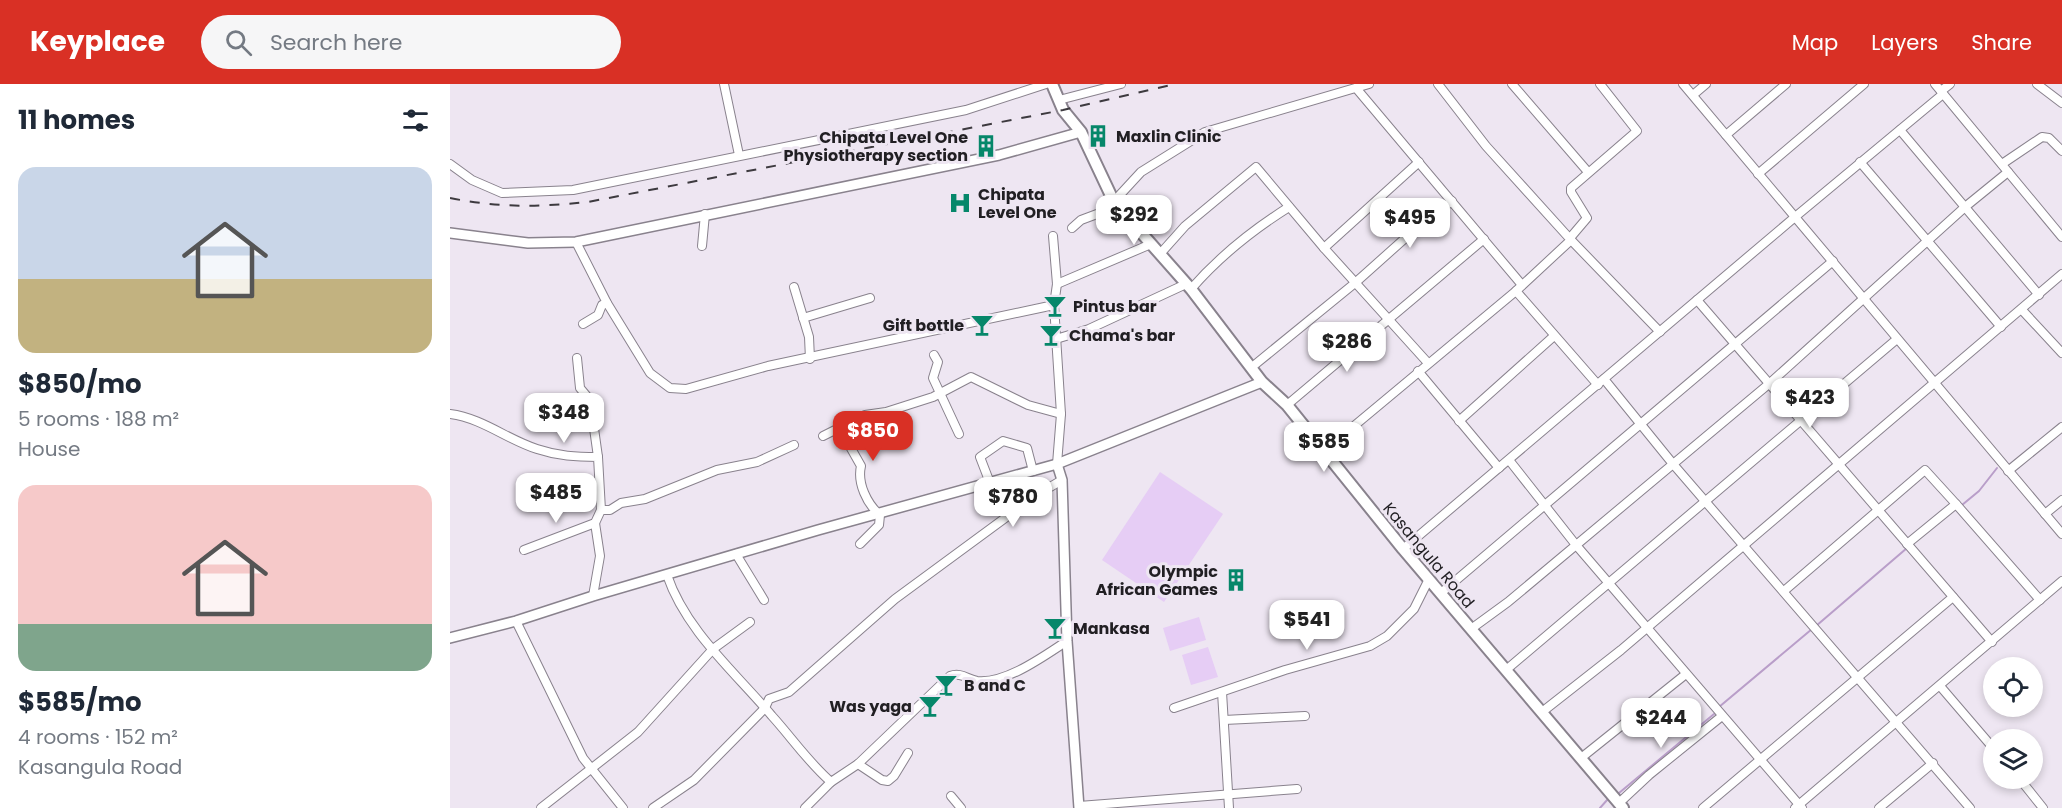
<!DOCTYPE html>
<html lang="en">
<head>
<meta charset="utf-8">
<style>
	body { margin:0; font-family:Poppins,sans-serif; background:#f6f6f7; color:#1f2937; height:100vh; display:flex; flex-direction:column; font-size:22px; white-space:nowrap }
	* { box-sizing:border-box; margin:0 }
	p { font-size:20px; color:#747a83 }
	.icon { flex:none; width:33px; height:33px; fill:none; stroke:currentColor; stroke-width:2; stroke-linecap:round; stroke-linejoin:round }
	.map { position:relative; flex:1; overflow:hidden }
	.panel { display:flex; flex-direction:column; background:#fff; width:450px }
	.panel>* { flex:none }
	.fabs { position:absolute; left:1533px; top:573px; display:grid; gap:12px }
	.fabs a { display:grid; place-items:center; width:60px; height:60px; border-radius:50%; background:#fff; box-shadow:0 3px 9px #0003; font-size:30px }
	.price { position:absolute; translate:-50% -51px; padding:0 14px; border-radius:12px; background:#fff; color:#222; font-size:20px; line-height:39px; filter:drop-shadow(0 2px 3px #0008) }
	.price::after { content:''; position:absolute; left:50%; top:36px; width:18px; height:14px; margin-left:-9px; background:inherit; clip-path:polygon(0 0,100% 0,50% 100%) }
	.price.on { background:#d93025; color:#fff }
	ul { padding:0; list-style:none }
	li { display:grid; align-content:center; gap:12px; height:318px; padding:0 18px }
	li span { display:grid; place-items:center; height:186px; border-radius:18px; color:#555 }
	li>.icon { margin-inline-start:auto }
	span .icon { width:108px; height:108px; fill:#fffc; stroke-width:1 }
	li b { font-size:26px }
	h2 { display:flex; justify-content:space-between; align-items:center; height:72px; padding:0 18px; font-size:26px }
	header { display:flex; align-items:center; gap:36px; box-sizing:border-box; height:84px; padding:0 30px; background:#d93025; color:#fff }
	header strong { font-size:28px }
	nav { display:flex; gap:33px; margin-inline-start:auto; font-size:21px }
	.search { width:420px; height:54px; background:#f6f6f7; display:flex; align-items:center; gap:15px; box-sizing:border-box; padding:0 21px; border-radius:33px; color:#747a83; font-size:22px }
	main { display:flex; flex:1; min-height:0 }
	.map>svg:first-child { display:block }
	.green { fill:#e6cdf5 }
	.lines { fill:none; stroke-linecap:round; stroke-linejoin:round }
	.stream { stroke:#b99ec9; stroke-width:2 }
	.minor-casing { stroke:#89828d; stroke-width:10 }
	.tertiary-casing { stroke:#89828d; stroke-width:12 }
	.secondary-casing { stroke:#89828d; stroke-width:14 }
	.minor { stroke:#fff; stroke-width:8 }
	.tertiary { stroke:#fff; stroke-width:9 }
	.secondary { stroke:#fff; stroke-width:10 }
	.rail { stroke:#3d3a3f; stroke-width:2; stroke-dasharray:10 10; stroke-linecap:butt }
	.labels { text-anchor:middle; stroke-width:6; stroke-linejoin:round; paint-order:stroke }
	.poi-label { font-size:16px; font-weight:bold; fill:#211f23; stroke:#eee6f2; text-anchor:start }
	.street-label { font-size:16px; fill:#211f23; stroke:#eee6f2 }
</style>
</head>
<body>
<header>
<strong>Keyplace</strong>
<div class="search"><svg class="icon" aria-label="search" viewBox="0 0 24 24"><circle cx="10" cy="10" r="6"/><path d="M15 15l6 6"/></svg>Search here</div>
<nav><a>Map</a><a>Layers</a><a>Share</a></nav>
</header>
<main>
<section class="panel">
<h2>11 homes<svg class="icon" aria-label="filters" viewBox="0 0 24 24"><path d="M4 7h16M4 17h16"/><circle cx="9" cy="7" r="2"/><circle cx="15" cy="17" r="2"/></svg></h2>
<ul>
<li><span style="background:linear-gradient(#c9d6e8 60%,#c2b280 0)"><svg class="icon" aria-label="home" viewBox="0 0 24 24"><path d="M3 11l9-7 9 7M6 9v11h12V9"/></svg></span><div><b>$850/mo</b><p>5 rooms · 188 m²</p><p>House</p></div></li>
<li><span style="background:linear-gradient(#f6c9c9 75%,#7fa58c 0)"><svg class="icon" aria-label="home" viewBox="0 0 24 24"><path d="M3 11l9-7 9 7M6 9v11h12V9"/></svg></span><div><b>$585/mo</b><p>4 rooms · 152 m²</p><p>Kasangula Road</p></div></li>
</ul>
</section>
<div class="map">
<svg width="1612" height="724" viewBox="0 0 1612 724">
	<rect width="100%" height="100%" fill="#eee6f2"/>
	<g class="green">
		<path d="M710,388L773,430L714,518L652,476Z"/>
		<path d="M749,533L756,556L720,567L713,544Z"/>
		<path d="M758,563L768,593L741,601L732,571Z"/>
	</g>
	<g class="lines">
		<g class="stream">
			<path d="M1512,421L1529,407L1547,384"/>
			<path d="M1366,542L1457,464"/>
			<path d="M1269,623L1362,545"/>
			<path d="M1169,709L1264,630"/>
			<path d="M1150,724L1158,715"/>
		</g>
		<g class="minor-casing">
			<g id="minor">
				<path d="M274,0L289,71"/>
				<path d="M988,0L1036,62L1121,156L1066,207"/>
				<path d="M1062,0L1138,88"/>
				<path d="M1233,0L1345,133L1493,10"/>
				<path d="M1485,0L1612,153"/>
				<path d="M1587,0L1612,19"/>
				<path d="M906,4L1072,201"/>
				<path d="M1491,7L1500,0"/>
				<path d="M1243,11L1256,0"/>
				<path d="M609,16L671,0"/>
				<path d="M1450,46L1589,211"/>
				<path d="M1276,51L1336,0"/>
				<path d="M1410,78L1551,243"/>
				<path d="M0,80L22,96L52,109L123,106L516,26L596,0"/>
				<path d="M1552,80L1592,53L1599,54L1612,67"/>
				<path d="M1308,90L1414,0"/>
				<path d="M622,144L631,136L655,127L691,88L755,48L919,0"/>
				<path d="M603,152L607,200L604,221"/>
				<path d="M1120,154L1137,134L1121,108V104L1187,47L1150,0"/>
				<path d="M1121,156L1210,248"/>
				<path d="M126,158L157,219L200,289L220,304L236,305L318,282L604,221L611,330L607,380"/>
				<path d="M252,162L255,130"/>
				<path d="M874,164L969,78"/>
				<path d="M710,170L735,142L806,83L874,164L978,279"/>
				<path d="M607,200L701,160"/>
				<path d="M344,203L359,253L360,275"/>
				<path d="M741,205C768,174 804,145 839,123"/>
				<path d="M1247,216L1542,558"/>
				<path d="M1572,226L1612,269"/>
				<path d="M353,234L420,214"/>
				<path d="M133,240L148,231L152,221L157,219"/>
				<path d="M606,255L639,245L736,200"/>
				<path d="M484,271L488,278L483,294L509,350"/>
				<path d="M127,274L130,304L140,316L148,373"/>
				<path d="M802,283L905,199L971,140L1002,117"/>
				<path d="M968,287L1049,384"/>
				<path d="M1154,295L1223,380L1520,724"/>
				<path d="M837,321L1034,155"/>
				<path d="M0,330C32,334 58,356 87,365C108,372 126,373 148,373L151,426H160L171,419L195,415L267,386L307,378L344,361"/>
				<path d="M1009,337L1104,252"/>
				<path d="M389,343L411,382C407,399 417,420 430,431L429,441L410,460"/>
				<path d="M373,352L415,331L436,328L483,313L521,293L578,321L611,330"/>
				<path d="M874,367L1066,207L1148,301"/>
				<path d="M1059,376L1126,461L1352,724"/>
				<path d="M1558,387L1612,343"/>
				<path d="M540,399L530,373L553,357L577,364L583,387"/>
				<path d="M1595,430L1612,416"/>
				<path d="M1457,460L1506,420L1590,516"/>
				<path d="M953,465L1345,133L1612,450"/>
				<path d="M74,466L145,439L151,426"/>
				<path d="M286,470L314,516"/>
				<path d="M217,491C236,547 285,588 322,632C342,654 358,678 381,698L408,680L500,592C511,588 517,595 527,597C556,600 594,572 617,557"/>
				<path d="M1334,507L1475,386L1506,420"/>
				<path d="M991,509L1383,177"/>
				<path d="M143,512L150,472L145,439"/>
				<path d="M66,537L133,674L173,724"/>
				<path d="M1021,545L1058,518L1320,299L1515,123L1558,88"/>
				<path d="M1056,586L1447,255"/>
				<path d="M1490,602L1544,665"/>
				<path d="M772,608L779,724"/>
				<path d="M724,624L835,586L920,562L937,552L964,525L979,495"/>
				<path d="M1092,628L1171,566L1612,190"/>
				<path d="M774,636L855,632"/>
				<path d="M1131,674L1236,590"/>
				<path d="M408,680L432,696L438,697L444,692L458,669"/>
				<path d="M1569,694L1593,724"/>
				<path d="M501,712L511,724"/>
				<path d="M1169,719L1199,691L1272,632"/>
				<path d="M629,722L847,705"/>
				<path d="M91,724L188,648L263,565L300,538"/>
				<path d="M203,724L244,696L315,624L319,615L339,608L445,515L585,412L612,396"/>
				<path d="M355,724L381,698"/>
				<path d="M1253,724L1503,513"/>
				<path d="M1345,724L1612,497"/>
				<path d="M1429,724L1483,679"/>
			</g>
		</g>
		<g class="tertiary-casing">
			<g id="tertiary">
				<path d="M0,149L78,159L126,158L549,71L631,48"/>
				<path d="M607,380L612,396L617,557L629,724"/>
				<path d="M0,554L66,537L143,512L368,446L607,380L812,298"/>
			</g>
		</g>
		<g class="secondary-casing">
			<path id="secondary" d="M602,0L613,26L631,48L664,118L741,205L812,298L837,321L953,465L1173,724"/>
		</g>
		<use href="#minor" class="minor"/>
		<use href="#tertiary" class="tertiary"/>
		<use href="#secondary" class="secondary"/>
		<path class="rail" d="M0,114C50,124 88,123 138,118L613,26L725,0"/>
	</g>
	<defs>
		<g id="building-bare" transform="scale(1.8)"><path d="M-4-6H4V6H1V3H-1V6H-4ZM-2.5-4.3h1.7v1.8h-1.7ZM.8-4.3h1.7v1.8H.8ZM-2.5-1h1.7V.8h-1.7ZM.8-1h1.7V.8H.8Z" fill="#06876a" stroke="#eee6f2" stroke-width="2.5" paint-order="stroke"/></g>
		<g id="hospital-bare" transform="scale(1.8)"><path d="M-5-5h3v3.5h4V-5h3V5h-3V1.5h-4V5h-3Z" fill="#06876a" stroke="#eee6f2" stroke-width="2.5" paint-order="stroke"/></g>
		<g id="bar-bare" transform="scale(1.8)"><path d="M-6-5H6L.8 .8V4.5H3.5V6h-7V4.5H-.8V.8Z" fill="#06876a" stroke="#eee6f2" stroke-width="2.5" paint-order="stroke"/></g>
	</defs>
	<g fill-rule="evenodd">
		<use href="#building-bare" x="648" y="52"/>
		<use href="#building-bare" x="536" y="62"/>
		<use href="#hospital-bare" x="510" y="119"/>
		<use href="#bar-bare" x="605" y="222"/>
		<use href="#bar-bare" x="532" y="241"/>
		<use href="#bar-bare" x="601" y="251"/>
		<use href="#building-bare" x="786" y="496"/>
		<use href="#bar-bare" x="605" y="544"/>
		<use href="#bar-bare" x="496" y="601"/>
		<use href="#bar-bare" x="480" y="622"/>
	</g>
	<g class="labels">
		<g class="poi-label">
			<text x="666" y="58">Maxlin Clinic</text>
			<text x="518" y="59" text-anchor="end">Chipata Level One<tspan x="518" dy="18">Physiotherapy section</tspan></text>
			<text x="528" y="116">Chipata<tspan x="528" dy="18">Level One</tspan></text>
			<text x="623" y="228">Pintus bar</text>
			<text x="514" y="247" text-anchor="end">Gift bottle</text>
			<text x="619" y="257">Chama's bar</text>
			<text x="768" y="493" text-anchor="end">Olympic<tspan x="768" dy="18">African Games</tspan></text>
			<text x="623" y="550">Mankasa</text>
			<text x="514" y="607">B and C</text>
			<text x="462" y="628" text-anchor="end">Was yaga</text>
		</g>
		<g class="street-label">
			<text transform="translate(979 471) rotate(50)" y="6">Kasangula Road</text>
		</g>
	</g>
</svg>
<div class="fabs">
<a><svg class="icon" aria-label="locate" viewBox="0 0 24 24"><circle cx="12" cy="12" r="6"/><path d="M12 2v4M12 18v4M2 12h4M18 12h4"/></svg></a>
<a><svg class="icon" aria-label="layers" viewBox="0 0 24 24"><path d="M12 4l9 5-9 5-9-5zM3 14l9 5 9-5"/></svg></a>
</div>
<b class="price" style="left:684px;top:162px">$292</b>
<b class="price" style="left:960px;top:165px">$495</b>
<b class="price" style="left:897px;top:289px">$286</b>
<b class="price" style="left:1360px;top:345px">$423</b>
<b class="price" style="left:114px;top:360px">$348</b>
<b class="price on" style="left:423px;top:378px">$850</b>
<b class="price" style="left:874px;top:389px">$585</b>
<b class="price" style="left:106px;top:440px">$485</b>
<b class="price" style="left:563px;top:444px">$780</b>
<b class="price" style="left:857px;top:567px">$541</b>
<b class="price" style="left:1211px;top:665px">$244</b>
</div>
</main>
</body>
</html>
